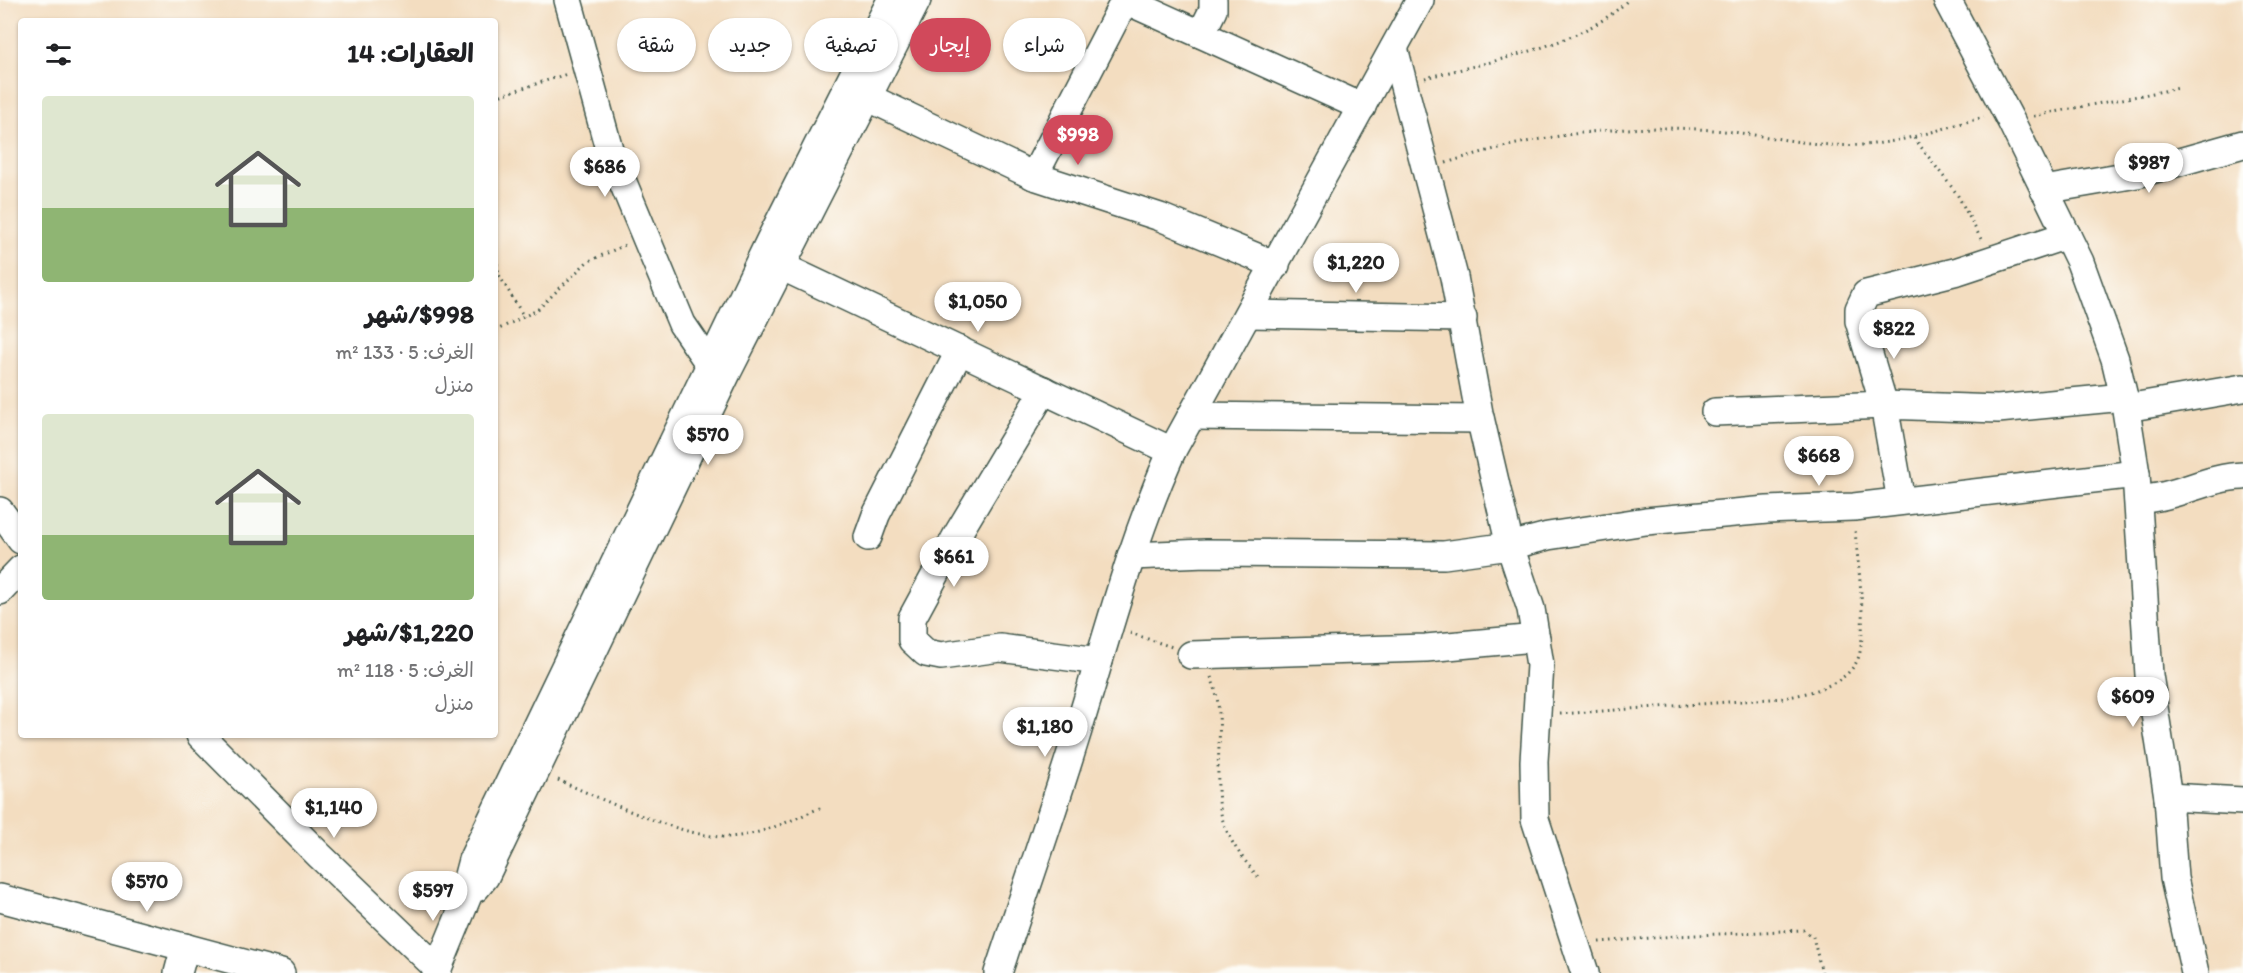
<!DOCTYPE html>
<html lang="ar">
<head>
<meta charset="utf-8">
<style>
	body { margin:0; font-family:Itim,"Playpen Sans Arabic",sans-serif; background:#f2f2f2; color:#202124; direction:rtl; height:100vh; display:flex; flex-direction:column; font-size:22px; white-space:nowrap }
	* { box-sizing:border-box; margin:0 }
	p { font-size:20px; color:#757577 }
	.icon { flex:none; width:33px; height:33px; fill:none; stroke:currentColor; stroke-width:2; stroke-linecap:round; stroke-linejoin:round }
	.map { position:relative; flex:1; overflow:hidden; direction:ltr }
	.side { position:absolute; left:18px; top:18px; width:480px; height:720px; display:flex; flex-direction:column; background:#fff; border-radius:6px; box-shadow:0 2px 4px #0004; direction:rtl }
	.side>* { flex:none }
	.top-card { position:absolute; left:516px; top:18px; width:570px; height:54px; direction:rtl; display:flex; gap:12px }
	.price { position:absolute; translate:-50% -51px; padding:0 14px; border-radius:21px; background:#fff; color:#222; font-size:20px; line-height:39px; filter:drop-shadow(0 2px 3px #0008) }
	.price::after { content:''; position:absolute; left:50%; top:36px; width:18px; height:14px; margin-left:-9px; background:inherit; clip-path:polygon(0 0,100% 0,50% 100%) }
	.price.on { background:#d1495b; color:#fff }
	ul { padding:0; list-style:none }
	li { display:grid; align-content:center; gap:12px; height:318px; padding:0 24px }
	li span { display:grid; place-items:center; height:186px; border-radius:6px; color:#555 }
	li>.icon { margin-inline-start:auto }
	span .icon { width:108px; height:108px; fill:#fffc; stroke-width:1 }
	li b { font-size:26px }
	h2 { display:flex; justify-content:space-between; align-items:center; height:72px; padding:0 24px; font-size:26px }
	.chip { padding:0 21px; border-radius:27px; background:#fff; box-shadow:0 2px 4px #0004; font-size:21px; line-height:54px }
	.chip.on { background:#d1495b; color:#fff }
	.map>svg:first-child { display:block }
	.lines { fill:none; stroke-linecap:round; stroke-linejoin:round }
	.minor-casing { stroke:#3f5549; stroke-width:30 }
	.path { stroke:#3f5549; stroke-width:3; stroke-dasharray:1.5 4.5; stroke-linecap:butt }
	.minor { stroke:#fff; stroke-width:27 }
</style>
</head>
<body>
<div class="map">
<svg width="2243" height="973" viewBox="0 0 2243 973">
	<rect width="100%" height="100%" fill="#fdfcf7"/>
	<filter id="ink" filterUnits="userSpaceOnUse"><feTurbulence type="fractalNoise" baseFrequency=".0167" numOctaves="2"/><feDisplacementMap in="SourceGraphic" scale="12" xChannelSelector="R" yChannelSelector="G"/><feConvolveMatrix kernelMatrix="1 2 1 2 8 2 1 2 1" color-interpolation-filters="sRGB"/></filter>
	<filter id="wash" filterUnits="userSpaceOnUse"><feTurbulence type="fractalNoise" baseFrequency=".008" numOctaves="4" result="noise"/><feDisplacementMap in="SourceGraphic" scale="24" xChannelSelector="R" yChannelSelector="G"/><feGaussianBlur stdDeviation="1.35" result="paint"/><feColorMatrix in="noise" values="0 0 0 0 0 0 0 0 0 0 0 0 0 0 0 0 0 1.4 0 .05"/><feComposite in="paint" operator="in"/></filter>
	<g filter="url(#wash)">
		<rect width="100%" height="100%" fill="#f3ddc0"/>
	</g>
	<g filter="url(#ink)">
		<g class="lines">
			<g class="minor-casing">
				<g id="minor">
					<path d="M568,0L609,149L682,324L710,365"/>
					<path d="M1125,0L1362,107"/>
					<path d="M1947,0L2011,121L2080,262L2115,359L2124,397L2136,474L2149,675L2168,797L2174,878L2195,973"/>
					<path d="M1201,34L1213,10V0"/>
					<path d="M1394,48L1454,277L1479,413L1510,546L1531,609L1540,665L1534,761L1535,819L1585,973"/>
					<path d="M867,97L1034,176L1160,217L1276,265"/>
					<path d="M1034,176L1125,0"/>
					<path d="M2044,190L2137,174L2243,144"/>
					<path d="M766,259L1172,451"/>
					<path d="M1248,314L1463,318"/>
					<path d="M1044,390L957,535L912,618V640L926,653L941,656L1000,648L1099,661"/>
					<path d="M2126,408L2243,388"/>
					<path d="M1715,412L1884,405L1859,321V309L1866,294L1958,271L2067,235"/>
					<path d="M1191,416L1480,419"/>
					<path d="M2138,499C2175,499 2206,477 2243,476"/>
					<path d="M1901,501L1884,405L1998,409L2124,397"/>
					<path d="M0,511L21,540"/>
					<path d="M868,537L876,515L960,350"/>
					<path d="M1131,556L1206,553L1444,555L1510,546L1548,536L1646,521L1767,510L1854,507L2136,474"/>
					<path d="M0,591L21,569"/>
					<path d="M1191,655L1426,648L1536,638"/>
					<path d="M200,735L319,855L438,969"/>
					<path d="M2168,797L2243,801"/>
					<path d="M467,879L472,860L770,240L891,0"/>
					<path d="M0,898L281,973"/>
					<path d="M178,973L185,947"/>
					<path d="M436,973L471,888H476L485,877L728,371L917,0"/>
					<path d="M998,973C1025,891 1054,809 1079,727C1108,633 1132,540 1172,451L1420,0"/>
				</g>
			</g>
			<g class="path">
				<path d="M1425,78C1487,62 1583,46 1628,0"/>
				<path d="M495,97L567,74"/>
				<path d="M2034,116L2179,88"/>
				<path d="M1914,138L1957,194L1981,239"/>
				<path d="M1446,163C1536,134 1630,122 1724,131C1773,136 1824,150 1874,144C1911,140 1947,127 1984,117"/>
				<path d="M495,252L499,275L524,317"/>
				<path d="M495,331L537,310L587,262L625,245"/>
				<path d="M1130,633L1172,647"/>
				<path d="M1211,677C1230,724 1209,775 1223,821C1230,843 1244,860 1258,877"/>
				<path d="M1560,714L1784,698C1809,693 1844,686 1857,661C1869,637 1857,559 1855,530"/>
				<path d="M558,780C600,798 682,838 727,837C760,836 792,820 822,807"/>
				<path d="M1599,942L1676,936L1803,930L1813,937L1822,973"/>
			</g>
			<use href="#minor" class="minor"/>
		</g>
	</g>
</svg>
<b class="price on" style="left:1078px;top:166px">$998</b>
<b class="price" style="left:2149px;top:194px">$987</b>
<b class="price" style="left:605px;top:198px">$686</b>
<b class="price" style="left:1356px;top:294px">$1,220</b>
<b class="price" style="left:978px;top:333px">$1,050</b>
<b class="price" style="left:1894px;top:360px">$822</b>
<b class="price" style="left:708px;top:466px">$570</b>
<b class="price" style="left:1819px;top:487px">$668</b>
<b class="price" style="left:954px;top:588px">$661</b>
<b class="price" style="left:2133px;top:728px">$609</b>
<b class="price" style="left:1045px;top:758px">$1,180</b>
<b class="price" style="left:334px;top:839px">$1,140</b>
<b class="price" style="left:147px;top:913px">$570</b>
<b class="price" style="left:433px;top:922px">$597</b>
<div class="top-card">
<a class="chip">شراء</a>
<a class="chip on">إيجار</a>
<a class="chip">تصفية</a>
<a class="chip">جديد</a>
<a class="chip">شقة</a>
</div>
<section class="side">
<h2>العقارات: 14<svg class="icon" aria-label="filters" viewBox="0 0 24 24"><path d="M4 7h16M4 17h16"/><circle cx="9" cy="7" r="2"/><circle cx="15" cy="17" r="2"/></svg></h2>
<ul>
<li><span style="background:linear-gradient(#dfe7d0 60%,#8fb573 0)"><svg class="icon" aria-label="home" viewBox="0 0 24 24"><path d="M3 11l9-7 9 7M6 9v11h12V9"/></svg></span><div><b>$998/شهر</b><p>الغرف: 5 · 133 m²</p><p>منزل</p></div></li>
<li><span style="background:linear-gradient(#dfe7d0 65%,#8fb573 0)"><svg class="icon" aria-label="home" viewBox="0 0 24 24"><path d="M3 11l9-7 9 7M6 9v11h12V9"/></svg></span><div><b>$1,220/شهر</b><p>الغرف: 5 · 118 m²</p><p>منزل</p></div></li>
</ul>
</section>
</div>
</body>
</html>
